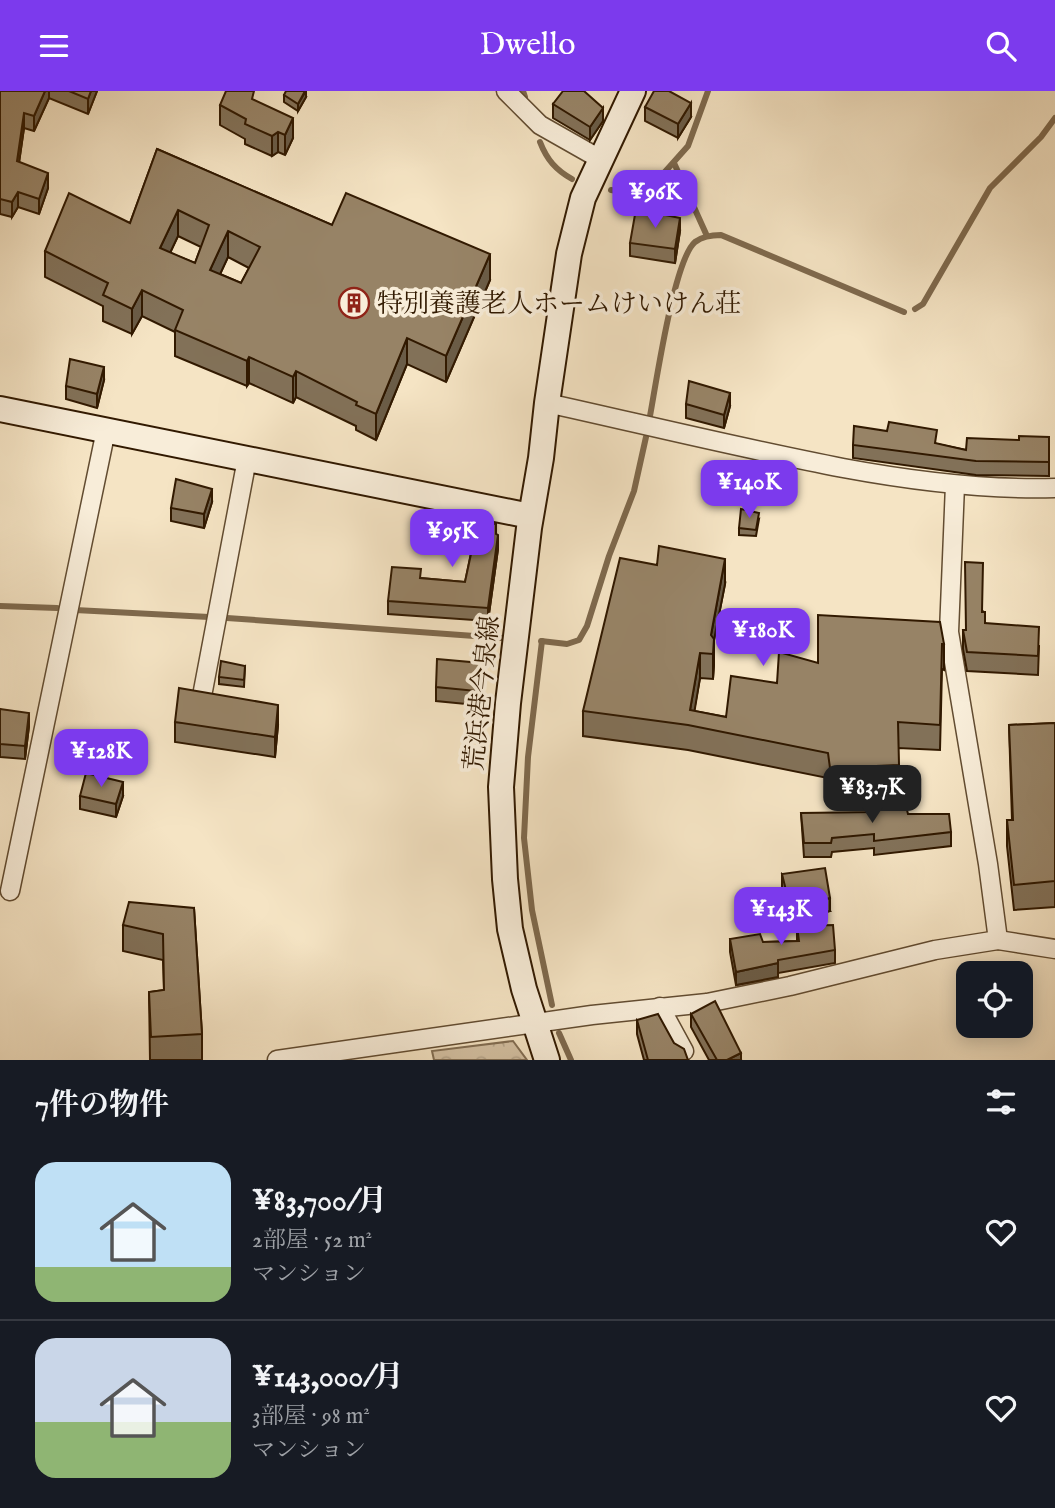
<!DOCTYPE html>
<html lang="ja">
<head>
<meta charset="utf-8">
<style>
	body { margin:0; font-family:"IM FELL English","Noto Serif JP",serif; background:#20242c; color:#f1f3f6; height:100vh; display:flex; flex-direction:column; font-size:26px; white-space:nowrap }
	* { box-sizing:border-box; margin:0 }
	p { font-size:23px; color:#9ea1a6 }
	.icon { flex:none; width:38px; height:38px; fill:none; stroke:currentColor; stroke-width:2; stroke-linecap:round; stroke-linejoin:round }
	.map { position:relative; height:969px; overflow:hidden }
	.panel { display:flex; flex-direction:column; background:#171b24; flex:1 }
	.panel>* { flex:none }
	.controls { position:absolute; left:956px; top:870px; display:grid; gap:14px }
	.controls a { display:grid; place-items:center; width:77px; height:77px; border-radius:14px; background:#171b24; box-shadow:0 4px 18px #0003; font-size:35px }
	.price { position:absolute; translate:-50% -60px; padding:0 16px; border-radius:14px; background:#7c3aed; color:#fff; font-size:23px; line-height:46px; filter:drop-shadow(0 2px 4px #0008) }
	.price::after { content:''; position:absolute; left:50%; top:42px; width:21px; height:16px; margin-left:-10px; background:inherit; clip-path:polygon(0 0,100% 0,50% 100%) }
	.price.current { background:#222; color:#fff }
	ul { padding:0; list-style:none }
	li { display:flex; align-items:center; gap:21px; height:175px; padding:0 35px }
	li+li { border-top:2px solid #363941 }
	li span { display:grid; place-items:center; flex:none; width:196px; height:140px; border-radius:21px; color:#555 }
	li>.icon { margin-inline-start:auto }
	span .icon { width:84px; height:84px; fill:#fffc; stroke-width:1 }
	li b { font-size:30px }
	h2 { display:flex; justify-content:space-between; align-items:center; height:84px; padding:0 35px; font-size:30px }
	header { display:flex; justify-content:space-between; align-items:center; height:91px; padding:0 35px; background:#7c3aed; color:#fff; font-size:32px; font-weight:600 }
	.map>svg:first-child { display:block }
	.forest { fill:url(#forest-crowns); stroke:#826d52; stroke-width:2 }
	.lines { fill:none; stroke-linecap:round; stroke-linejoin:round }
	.stream { stroke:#7e694d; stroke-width:6 }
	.street-casing { stroke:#624c31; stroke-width:21 }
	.secondary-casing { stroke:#311900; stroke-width:28 }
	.street { stroke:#f8edd9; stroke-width:18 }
	.secondary { stroke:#f8edd9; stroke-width:24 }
	.wall { fill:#827158; stroke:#311900; stroke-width:2; fill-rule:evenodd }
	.shaded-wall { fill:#6a5c47; stroke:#311900; stroke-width:2 }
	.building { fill:#978366; stroke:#311900; stroke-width:2; fill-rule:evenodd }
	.labels { text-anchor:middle; stroke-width:7; stroke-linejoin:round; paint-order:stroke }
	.poi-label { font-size:26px; fill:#311900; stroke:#f8edd9; text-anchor:start }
	.street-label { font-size:26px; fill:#311900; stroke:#f8edd9 }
</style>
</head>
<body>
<header><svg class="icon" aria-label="menu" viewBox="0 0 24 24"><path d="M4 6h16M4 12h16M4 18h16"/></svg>Dwello<svg class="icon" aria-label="search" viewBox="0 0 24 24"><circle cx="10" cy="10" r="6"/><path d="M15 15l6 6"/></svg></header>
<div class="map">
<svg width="1055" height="969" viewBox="0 0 1055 969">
	<defs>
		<pattern id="forest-crowns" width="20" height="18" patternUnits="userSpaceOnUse" patternTransform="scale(1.75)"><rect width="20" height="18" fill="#d4c1a3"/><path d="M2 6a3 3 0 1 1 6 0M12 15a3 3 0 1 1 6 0" fill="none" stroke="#b6a58b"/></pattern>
	</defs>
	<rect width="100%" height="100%" fill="#f5e4c4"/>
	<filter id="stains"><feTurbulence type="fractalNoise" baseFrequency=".00286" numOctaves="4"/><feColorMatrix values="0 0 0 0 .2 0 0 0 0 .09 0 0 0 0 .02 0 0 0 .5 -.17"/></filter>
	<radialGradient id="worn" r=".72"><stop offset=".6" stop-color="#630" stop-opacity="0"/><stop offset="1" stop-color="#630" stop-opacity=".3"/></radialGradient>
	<path class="forest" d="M513,950L527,969H434L432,960Z"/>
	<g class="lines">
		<g class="stream">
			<path d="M523,0L525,6"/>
			<path d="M540,51C547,69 556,79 572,88"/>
			<path d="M674,72L707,145"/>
			<path d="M663,83L688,55L708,0"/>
			<path d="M611,99L642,104L652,94"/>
			<path d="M915,218L923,213L990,97L1041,46L1055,27"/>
			<path d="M650,325C656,293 674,169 695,151C703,145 711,144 721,144L904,221"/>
			<path d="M0,515L57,517"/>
			<path d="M75,519L209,526"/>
			<path d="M227,527L502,547"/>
			<path d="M541,550L567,553L579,549L587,535L609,465L634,400L646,346"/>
			<path d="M542,550L528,666L524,747L532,819L552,914"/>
			<path d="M559,942L571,969"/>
		</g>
		<g class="street-casing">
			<g id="street">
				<path d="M506,0L540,34L600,68"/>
				<path d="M547,312C646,334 744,358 843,377C913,390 984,399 1055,397"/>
				<path d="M955,394L949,541L988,773L998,849"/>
				<path d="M202,605L247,368"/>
				<path d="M10,800L106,339"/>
				<path d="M660,916L684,960"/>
				<path d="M277,969L592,924L707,912L790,895L935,859L998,849L1055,858"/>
			</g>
		</g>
		<g class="secondary-casing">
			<g id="secondary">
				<path d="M0,318L530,425"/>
				<path d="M547,969L524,898L510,838L505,788L501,696L508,612L529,437L541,367L547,312L569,163L583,107L633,0"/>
			</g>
		</g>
		<use href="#street" class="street"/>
		<use href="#secondary" class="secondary"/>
	</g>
	<g class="wall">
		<path d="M0,0H97L88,23L49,7L34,40L24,37L19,71L48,97L39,123L18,116L12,126L0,123Z"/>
		<path d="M284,4L306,6L298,20L284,11Z"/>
		<path d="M254,9L293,47L285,64L278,61L272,65L245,53V48L220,34V14Z"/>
		<path d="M553,13L603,30L590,49L553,27Z"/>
		<path d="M645,16L691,26L678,47L645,30Z"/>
		<path d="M157,58L332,134L490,189L446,291L407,273L376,349L356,339V335L296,306L293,312L249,292L247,295L175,265V241L142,225L132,243L103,230V215L45,186V160L130,132ZM178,145L201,156L195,172L170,162ZM228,166L249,177L241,192L220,183Z"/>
		<path d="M680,140L675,172L630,165V152Z"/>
		<path d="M104,289L97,317L66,308V295Z"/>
		<path d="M686,313L730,315L724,337L686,327Z"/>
		<path d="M887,340L937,353L966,359L1019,349L1049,346V385L976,384L853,367V354Z"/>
		<path d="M212,411L204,437L171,430V417Z"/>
		<path d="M759,428L756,445L739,444V437Z"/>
		<path d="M462,430L496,443L498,458L488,530L388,523V510L421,487L465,491L471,462L428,457V443Z"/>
		<path d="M725,493L714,549V573L713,588L700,587L694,620L726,626L777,592L818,572L944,553V579L942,578L940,659L898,657L899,699L830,702L828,687L688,659L583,645V620Z"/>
		<path d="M983,521L985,532L1039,555L1038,584L967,580L963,558V539H966Z"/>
		<path d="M245,575L244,596L219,593V586Z"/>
		<path d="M481,586L476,614L436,610V596Z"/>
		<path d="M0,618L29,635L25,668L0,666Z"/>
		<path d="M175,631L278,634L275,666L175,651Z"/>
		<path d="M1055,632V816L1014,819L1007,755V729H1012L1009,634Z"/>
		<path d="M80,705H123L116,726L80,718Z"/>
		<path d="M801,722L908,723L951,741V755L874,764V757L832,761L831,766H804Z"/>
		<path d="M782,783L830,820L790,830L782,796Z"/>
		<path d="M194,817L202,943V969H150L149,901L164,899L163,869L123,860V834Z"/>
		<path d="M797,835L835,859V872L778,882V886L736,894L730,861V848L763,851L797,850Z"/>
		<path d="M691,923L741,969H709L691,936Z"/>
		<path d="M637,929L688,969H644L637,943Z"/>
	</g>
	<g class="shaded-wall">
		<path d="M45,0H49V7L34,40V25Z"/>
		<path d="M91,0H97L88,23V8Z"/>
		<path d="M306,0V6L298,20V13Z"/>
		<path d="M691,12V26L678,47V33Z"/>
		<path d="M603,17V30L590,49V36Z"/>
		<path d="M24,22V37L17,86V70Z"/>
		<path d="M293,27V47L285,64V44Z"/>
		<path d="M278,41V61L272,65V45Z"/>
		<path d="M48,82V97L39,123V108Z"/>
		<path d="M18,101V116L12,126V111Z"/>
		<path d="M178,119V145L160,183V157Z"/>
		<path d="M680,127V140L675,172V158Z"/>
		<path d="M228,140V166L210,205V179Z"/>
		<path d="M490,163V189L446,291V265Z"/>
		<path d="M142,199V225L132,243V218Z"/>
		<path d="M407,247V273L376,349V323Z"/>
		<path d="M249,266V292L247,295V270Z"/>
		<path d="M104,276V289L97,317V303Z"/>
		<path d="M296,280V306L293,312V286Z"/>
		<path d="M730,302V315L724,337V324Z"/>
		<path d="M212,398V411L204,437V423Z"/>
		<path d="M498,444V458L488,530V517Z"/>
		<path d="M725,468V493L714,549V573L713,588V563L711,544Z"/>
		<path d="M700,562V587L692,635L690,619Z"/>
		<path d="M481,572V586L476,614V600Z"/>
		<path d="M278,614V634L275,666V646Z"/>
		<path d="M29,622V635L25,668V655Z"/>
		<path d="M123,691V705L116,726V713Z"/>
		<path d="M830,807V820L790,830V816Z"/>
		<path d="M778,872V886L736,894V881Z"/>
		<path d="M741,962V969H727Z"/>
	</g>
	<g class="building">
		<path d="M0,0H45L34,25L24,22L17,70L48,82L39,108L18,101L12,111L0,108Z"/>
		<path d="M69,0H91L88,8Z"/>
		<path d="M226,0H254L252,8L293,27L285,44L278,41L272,45L245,33L246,28L220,14Z"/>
		<path d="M286,0H305L298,13L284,4Z"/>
		<path d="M563,0H584L603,17L590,36L553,13Z"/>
		<path d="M654,0H669L691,12L678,33L645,16Z"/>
		<path d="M157,58L332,134L346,102L490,163L446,265L407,247L376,323L356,314L357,311L296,280L293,286L249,266L247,270L175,239L183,219L142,199L132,218L103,204L108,192L45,160L69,102L130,132ZM178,119L209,134L195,172L160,157ZM228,140L260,156L241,192L210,179Z"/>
		<path d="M636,118L680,127L675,158L630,152Z"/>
		<path d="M70,268L104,276L97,303L66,295Z"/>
		<path d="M689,290L730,302L724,324L686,313Z"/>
		<path d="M889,331L937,339L935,352L966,359L967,347L1019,349V345L1049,346V371L976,370L853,354L854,335L887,340Z"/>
		<path d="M176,388L212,398L204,423L171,417Z"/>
		<path d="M741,418L759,422L756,439L739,437Z"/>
		<path d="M431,421L462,426V430L496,433V443L498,444L488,517L388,510L392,476L421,478L420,487L465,491L474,449L428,443Z"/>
		<path d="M659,455L725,468L711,544L714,548L713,563L700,562L690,619L726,626L731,585L777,592L779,561L818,572V524L940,531L944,553H942L940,634L898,631L899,674L830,677L828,662L688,634L583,620L620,467L657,474Z"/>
		<path d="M965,471L983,472L982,521H985V532L1039,536L1038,565L967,561L963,539H966Z"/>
		<path d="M437,568L481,572L476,600L436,596Z"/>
		<path d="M221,570L245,575L244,589L219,586Z"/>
		<path d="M179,597L278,614L275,646L175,631Z"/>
		<path d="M0,618L29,622L25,655L0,653Z"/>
		<path d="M1055,632V790L1014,794L1007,729H1013L1009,634Z"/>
		<path d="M86,682L123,691L116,713L80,705Z"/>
		<path d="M875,718L907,719L908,723H949L951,741L874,750V743L832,747L831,752H804L801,722L875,721Z"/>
		<path d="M825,777L830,807L790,816L782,783Z"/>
		<path d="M129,811L194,817L202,943L151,946L149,901L164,899L163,843L123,834Z"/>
		<path d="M833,834L835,859L778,869V872L736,881L730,848L760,843L763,851L799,850L797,835Z"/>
		<path d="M715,910L741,962L727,969H717L691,923Z"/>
		<path d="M658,923L674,952L684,958L688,969H648L637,929Z"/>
	</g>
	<defs>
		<g id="building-ring" transform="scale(1.575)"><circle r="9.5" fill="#f8edd9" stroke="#8f2418" stroke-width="1.5"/><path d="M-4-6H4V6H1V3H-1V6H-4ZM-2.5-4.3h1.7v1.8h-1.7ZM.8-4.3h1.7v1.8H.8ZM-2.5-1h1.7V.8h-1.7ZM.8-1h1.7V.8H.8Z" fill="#8f2418"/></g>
	</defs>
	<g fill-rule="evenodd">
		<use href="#building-ring" x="354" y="212"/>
	</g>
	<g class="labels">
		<g class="poi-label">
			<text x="377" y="221">特別養護老人ホームけいけん荘</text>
		</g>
		<g class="street-label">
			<text transform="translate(481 602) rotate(-84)" y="9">荒浜港今泉線</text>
		</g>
	</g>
	<rect width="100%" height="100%" filter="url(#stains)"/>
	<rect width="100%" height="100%" fill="url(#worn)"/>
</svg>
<div class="controls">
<a><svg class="icon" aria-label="locate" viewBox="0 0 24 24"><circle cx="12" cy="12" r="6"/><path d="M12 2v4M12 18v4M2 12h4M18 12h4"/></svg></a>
</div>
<b class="price" style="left:655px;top:139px">¥96K</b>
<b class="price" style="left:749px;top:429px">¥140K</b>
<b class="price" style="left:452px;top:478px">¥95K</b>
<b class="price" style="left:763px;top:577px">¥180K</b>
<b class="price" style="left:101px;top:698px">¥128K</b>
<b class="price current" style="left:872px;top:734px">¥83.7K</b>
<b class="price" style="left:781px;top:856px">¥143K</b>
</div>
<section class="panel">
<h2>7件の物件<svg class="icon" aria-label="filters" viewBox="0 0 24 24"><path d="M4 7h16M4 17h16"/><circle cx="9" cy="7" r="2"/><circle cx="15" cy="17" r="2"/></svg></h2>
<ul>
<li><span style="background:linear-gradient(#bfe0f5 75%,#8fb573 0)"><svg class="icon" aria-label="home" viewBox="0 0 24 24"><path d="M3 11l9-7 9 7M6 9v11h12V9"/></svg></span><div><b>¥83,700/月</b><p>2部屋 · 52 m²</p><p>マンション</p></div><svg class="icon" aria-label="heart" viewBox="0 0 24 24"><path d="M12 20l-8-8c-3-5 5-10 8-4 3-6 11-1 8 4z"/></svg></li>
<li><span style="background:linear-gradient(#c9d6e8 60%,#8fb573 0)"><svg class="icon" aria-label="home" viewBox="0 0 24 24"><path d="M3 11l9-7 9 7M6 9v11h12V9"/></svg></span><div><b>¥143,000/月</b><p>3部屋 · 98 m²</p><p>マンション</p></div><svg class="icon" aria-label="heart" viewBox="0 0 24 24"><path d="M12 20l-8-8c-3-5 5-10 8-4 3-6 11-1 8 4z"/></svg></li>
</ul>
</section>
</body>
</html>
